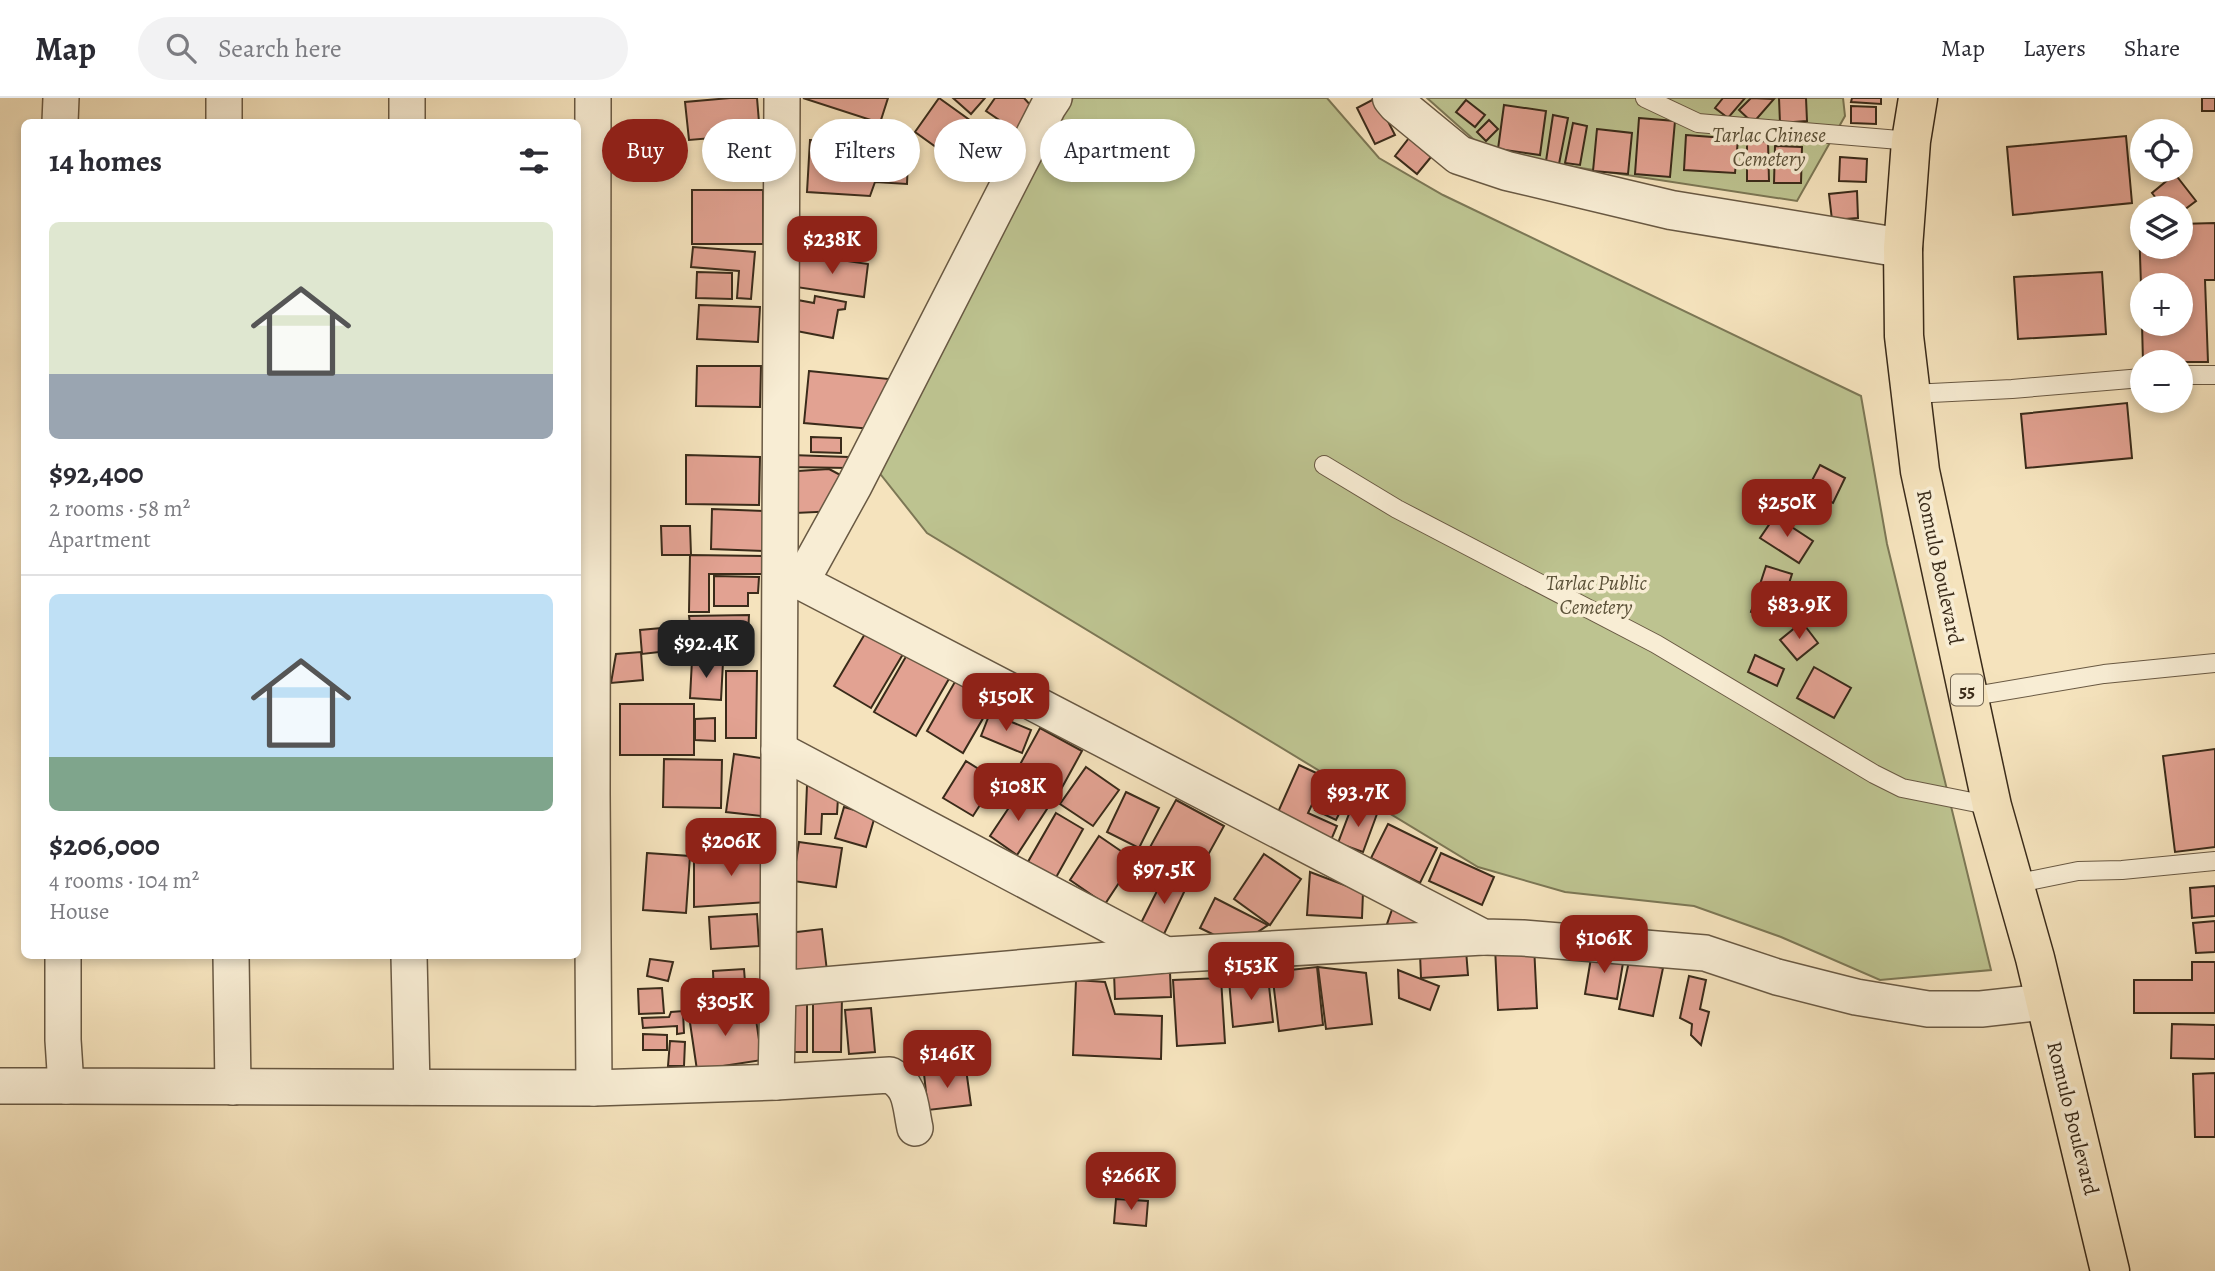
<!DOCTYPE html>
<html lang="en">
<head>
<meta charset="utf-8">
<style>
	body { margin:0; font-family:Alegreya,serif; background:#f2f2f3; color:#2b2b33; height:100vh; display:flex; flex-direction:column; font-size:26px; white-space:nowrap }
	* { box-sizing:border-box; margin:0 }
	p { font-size:23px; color:#7c7c81 }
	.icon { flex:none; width:38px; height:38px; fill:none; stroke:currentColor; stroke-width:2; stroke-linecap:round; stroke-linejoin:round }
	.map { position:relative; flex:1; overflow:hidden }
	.details { position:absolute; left:21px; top:21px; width:560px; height:840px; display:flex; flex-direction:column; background:#fff; border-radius:10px; box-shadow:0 4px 10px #0003 }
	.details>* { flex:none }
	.hud { position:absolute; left:602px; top:21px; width:665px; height:63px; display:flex; gap:14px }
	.fabs { position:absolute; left:2130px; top:21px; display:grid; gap:14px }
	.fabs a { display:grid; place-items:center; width:63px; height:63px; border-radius:50%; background:#fff; box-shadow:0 4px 10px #0003; font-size:35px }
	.price { position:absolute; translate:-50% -60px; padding:0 16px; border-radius:14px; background:#8f2418; color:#fff; font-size:23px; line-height:46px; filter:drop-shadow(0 2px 4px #0008) }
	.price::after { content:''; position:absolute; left:50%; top:42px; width:21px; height:16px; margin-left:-10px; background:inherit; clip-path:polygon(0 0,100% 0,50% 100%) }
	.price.active { background:#222; color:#fff }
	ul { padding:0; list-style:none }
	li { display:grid; align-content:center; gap:14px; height:371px; padding:0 28px }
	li+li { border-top:2px solid #e1e1e2 }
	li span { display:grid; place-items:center; height:217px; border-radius:10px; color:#555 }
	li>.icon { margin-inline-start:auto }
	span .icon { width:126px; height:126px; fill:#fffc; stroke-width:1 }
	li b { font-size:30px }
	h2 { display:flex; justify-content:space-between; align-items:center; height:84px; padding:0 28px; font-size:30px }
	.pill { padding:0 24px; border-radius:32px; background:#fff; box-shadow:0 4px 10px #0003; font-size:24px; line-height:63px }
	.pill.active { background:#8f2418; color:#fff }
	header { display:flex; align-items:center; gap:42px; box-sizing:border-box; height:98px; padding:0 35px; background:#fff; border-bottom:2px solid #e1e1e2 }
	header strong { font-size:33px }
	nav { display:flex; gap:38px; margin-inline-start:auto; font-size:24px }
	.search { width:490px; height:63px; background:#f2f2f3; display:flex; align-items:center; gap:18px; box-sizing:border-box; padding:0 24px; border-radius:38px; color:#7c7c81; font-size:26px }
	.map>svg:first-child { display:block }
	.green { fill:#bdc390; stroke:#7c7755; stroke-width:2 }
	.building { fill:#e2a292; stroke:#3a2b1a; stroke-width:2 }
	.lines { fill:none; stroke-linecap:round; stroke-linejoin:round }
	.service-casing { stroke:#695943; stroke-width:20 }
	.minor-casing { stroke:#695943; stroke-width:38 }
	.tertiary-casing { stroke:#695943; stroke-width:41 }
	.trunk-casing { stroke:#3a2b1a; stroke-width:41 }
	.service { stroke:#f8edd4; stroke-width:18 }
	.minor { stroke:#f8edd4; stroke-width:35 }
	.tertiary { stroke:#f8edd4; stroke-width:38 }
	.trunk { stroke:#f5e3bd; stroke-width:38 }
	.labels { text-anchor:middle; stroke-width:7; stroke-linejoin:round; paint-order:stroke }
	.shield { fill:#f8edd4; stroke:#736552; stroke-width:2 }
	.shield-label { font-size:19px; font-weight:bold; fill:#3a2b1a }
	.park-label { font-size:21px; font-style:italic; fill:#5b5138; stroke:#f8edd4 }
	.street-label { font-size:21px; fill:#3a2b1a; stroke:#f8edd4 }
</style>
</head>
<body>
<header>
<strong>Map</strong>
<div class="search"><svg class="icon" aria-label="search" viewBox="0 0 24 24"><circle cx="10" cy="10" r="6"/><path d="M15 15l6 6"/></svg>Search here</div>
<nav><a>Map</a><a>Layers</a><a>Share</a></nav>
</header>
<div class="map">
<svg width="2215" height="1173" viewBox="0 0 2215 1173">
	<rect width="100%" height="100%" fill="#f5e3bd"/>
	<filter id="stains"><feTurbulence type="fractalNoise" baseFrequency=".00286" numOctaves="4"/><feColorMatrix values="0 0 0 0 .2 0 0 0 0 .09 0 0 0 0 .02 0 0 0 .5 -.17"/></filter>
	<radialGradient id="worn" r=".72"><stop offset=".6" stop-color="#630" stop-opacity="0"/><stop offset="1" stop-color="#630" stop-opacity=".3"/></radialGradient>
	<g class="green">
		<path d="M1073,0H1327L1379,60L1443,97L1861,298L1887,446L1991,872L1880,882L1781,839L1694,808L1565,794L1478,769L927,435L870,363Z"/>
		<path d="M1427,0H1843L1845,18L1797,103L1490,56Z"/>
	</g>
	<g class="building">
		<path d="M730,0H757L760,36L689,42L685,4Z"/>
		<path d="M803,0H888L880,25Z"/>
		<path d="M939,0L985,33L961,67L915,34Z"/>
		<path d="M953,0H985L971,16Z"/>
		<path d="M995,0H1024L1033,10L1017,34L986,13Z"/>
		<path d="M1376,0L1395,37L1375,46L1357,10Z"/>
		<path d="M1723,0H1745L1728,20L1715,10Z"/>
		<path d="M1751,0L1774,1L1753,25L1739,12Z"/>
		<path d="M1779,0H1806L1807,23L1780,25Z"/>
		<path d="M1852,0H1881V6L1851,4Z"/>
		<rect x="2202" y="0" width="13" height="13"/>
		<path d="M1466,2L1485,17L1475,29L1456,14Z"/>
		<path d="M1504,7L1546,13L1540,57L1498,51Z"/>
		<path d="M1851,8L1876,9V26L1851,25Z"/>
		<path d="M1553,17L1568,20L1559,66L1546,63Z"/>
		<path d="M1639,20L1675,23L1670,79L1635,76Z"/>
		<path d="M1489,22L1498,31L1486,43L1477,34Z"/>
		<path d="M1573,25L1587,28L1580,67L1565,65Z"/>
		<path d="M1597,31L1632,35L1628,76L1593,73Z"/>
		<path d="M1686,37L1738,41L1735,75L1684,72Z"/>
		<path d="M2126,38L2132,105L2013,117L2007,49Z"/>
		<path d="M1409,40L1431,59L1417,76L1395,58Z"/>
		<path d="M810,42L877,45L876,59L908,60L907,86L875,84L870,98L807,94Z"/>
		<path d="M1768,43L1769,83H1747V44Z"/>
		<path d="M1775,48L1802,49L1801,85H1774Z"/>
		<path d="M1840,59L1867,61L1866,84L1839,83Z"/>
		<path d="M2175,76L2196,103L2180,115V110H2164L2152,95Z"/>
		<rect x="692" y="92" width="71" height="54"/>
		<path d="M1857,93L1858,120L1832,122L1829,96Z"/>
		<path d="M2215,125V182H2205L2208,264H2143L2142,226H2180V187H2142V218L2139,127H2142V149H2180V126Z"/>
		<path d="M693,149L755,154L751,201L737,200L739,173L691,169Z"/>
		<path d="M800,156L868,166L864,199L796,189Z"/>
		<path d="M697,174L732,175V201L696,200Z"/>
		<path d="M2102,174L2106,236L2018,241L2014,179Z"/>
		<path d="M815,198L846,204L845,211L838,212L833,240L786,231L792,201L814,205Z"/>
		<path d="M699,207L760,209L758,244L697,241Z"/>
		<path d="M697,268H761L760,309L696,308Z"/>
		<path d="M809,273L899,282L872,331L804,325Z"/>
		<path d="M2127,305L2132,360L2026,370L2021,316Z"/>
		<path d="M811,339L841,340V355L811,354Z"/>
		<path d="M686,357L760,359L759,407L686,406Z"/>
		<path d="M791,357L848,359V370L787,369Z"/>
		<path d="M1820,367L1845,380L1833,405L1807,392Z"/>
		<path d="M829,371L848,381L838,413L795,415L798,373Z"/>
		<path d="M712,411L767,413L766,453L711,451Z"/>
		<path d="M1775,418L1813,443L1799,465L1760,440Z"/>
		<path d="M661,428H690L691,457H662Z"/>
		<path d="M690,457L763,458V476H709V514H689Z"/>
		<path d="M1766,468L1792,476L1777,523L1751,514Z"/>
		<path d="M714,478L759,479L758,495H748V508H714Z"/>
		<path d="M749,517L747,557L694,558L689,518Z"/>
		<path d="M1802,524L1818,545L1797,562L1780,542Z"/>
		<path d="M684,528L686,551L642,556L640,532Z"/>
		<path d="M869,529L906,551L871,610L834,588Z"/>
		<path d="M641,554L643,582L611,585L616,556Z"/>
		<path d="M908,555L950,579L916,638L874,614Z"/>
		<path d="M1755,557L1784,571L1777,588L1748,574Z"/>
		<path d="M692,562L723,564L721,602L690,600Z"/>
		<path d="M1814,569L1851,590L1834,620L1797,600Z"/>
		<path d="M726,573H757L756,640H726Z"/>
		<path d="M956,582L993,603L963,655L927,633Z"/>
		<rect x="620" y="606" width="74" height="51"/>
		<path d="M990,615L1031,632L1022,655L981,638Z"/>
		<path d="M715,620V643L695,642V621Z"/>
		<path d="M1040,630L1082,653L1053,706L1011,683Z"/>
		<path d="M2215,651V749L2175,754L2163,658Z"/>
		<path d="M734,656L768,661L761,718L726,714Z"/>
		<path d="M664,661L722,662L721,710L663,709Z"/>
		<path d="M966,663L996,682L973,718L943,700Z"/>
		<path d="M1299,667L1325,679L1308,715L1337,728L1328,749L1274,723Z"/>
		<path d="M1086,669L1119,692L1093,728L1060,706Z"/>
		<path d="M1328,684L1350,694L1336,722L1315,712Z"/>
		<path d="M807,687L838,700L837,716H822L821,736H805Z"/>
		<path d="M1020,693L1047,711L1017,757L990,738Z"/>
		<path d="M1126,694L1159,710L1139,750L1107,734Z"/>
		<path d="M1176,702L1224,728L1192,786L1144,760Z"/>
		<path d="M1352,708L1377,716L1363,754L1338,745Z"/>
		<path d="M844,709L875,718L866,749L835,740Z"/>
		<path d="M1056,715L1083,731L1049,792L1021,776Z"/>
		<path d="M1388,726L1437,750L1420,785L1371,760Z"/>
		<path d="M1099,738L1134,762L1105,806L1070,782Z"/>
		<path d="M799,744L842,750L836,789L793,783Z"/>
		<path d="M767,752L769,804L694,809V754Z"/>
		<path d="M647,755L690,758L686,815L643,812Z"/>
		<path d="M1441,755L1494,779L1482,807L1429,783Z"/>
		<path d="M1264,756L1301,781L1270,827L1234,801Z"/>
		<path d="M1310,774L1363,794L1362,820L1307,817Z"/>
		<path d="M1164,779L1186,790L1164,836L1141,825Z"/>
		<path d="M2215,788V818L2192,820L2190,790Z"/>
		<path d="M1215,800L1268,827L1237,848L1200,830Z"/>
		<path d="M1395,803L1423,814L1415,836L1387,826Z"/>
		<path d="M757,816L759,848L711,851L709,819Z"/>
		<path d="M2215,823V854L2196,855L2193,825Z"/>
		<path d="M822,831L827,873L793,877L789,835Z"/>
		<path d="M1534,847L1537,910L1498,912L1495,849Z"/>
		<path d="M1466,852L1468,877L1421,880L1420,856Z"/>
		<path d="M1592,854L1624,859L1617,901L1585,896Z"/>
		<path d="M650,861L673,864L668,883L647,878Z"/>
		<path d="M1629,863L1663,870L1653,918L1619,911Z"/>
		<path d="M2192,864H2215V915H2134V882H2192Z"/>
		<path d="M1317,869L1323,927L1279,933L1272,874Z"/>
		<path d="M1318,869L1366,875L1372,926L1326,931Z"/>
		<path d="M744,871L746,897L714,899L713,873Z"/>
		<path d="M1398,872L1439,888L1430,912L1399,900Z"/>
		<path d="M1170,874L1171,899L1115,901L1114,875Z"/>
		<path d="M1689,878L1706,882L1700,911L1709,914L1701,947L1691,937L1692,926L1680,920Z"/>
		<path d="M1268,879L1273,924L1233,929L1229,882Z"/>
		<path d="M1221,880L1225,945L1177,948L1173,882Z"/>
		<path d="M1076,882L1105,884L1115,916L1162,918L1161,961L1073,957Z"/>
		<path d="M662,890L664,915L639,916L638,891Z"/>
		<path d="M813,898H842L841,954H813Z"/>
		<path d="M787,906H807V954H788Z"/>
		<path d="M754,908L762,962L697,972L689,918Z"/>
		<path d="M871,910L875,954L849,956L845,912Z"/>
		<path d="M683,913L684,935L677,936V928L643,930L642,920L669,919L671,914Z"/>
		<path d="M2172,926L2215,927V961L2171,960Z"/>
		<path d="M643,936L667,937V952H643Z"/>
		<path d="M670,943L685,944L684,968H668Z"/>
		<path d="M966,971L971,1007L928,1012L924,976Z"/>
		<path d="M2215,975V1039H2195L2193,976Z"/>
		<path d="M1116,1101L1148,1103L1146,1128L1114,1125Z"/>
	</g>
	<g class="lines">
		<g class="service-casing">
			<g id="service">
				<path d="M1645,0L1698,25L1911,43"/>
				<path d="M971,65L995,59L1016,71"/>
				<path d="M2180,277H2215"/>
				<path d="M1911,296L2012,291L2142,280"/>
				<path d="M1324,367L1397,411L1656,546L1874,676L1902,690L1992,708"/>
				<path d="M1968,599L2104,576L2215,565"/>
				<path d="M2014,786L2078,773L2122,772L2215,763"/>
			</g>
		</g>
		<g class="minor-casing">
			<g id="minor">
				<path d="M224,0V24"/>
				<path d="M407,0V24"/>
				<path d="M593,0L592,696L594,990"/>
				<path d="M782,0L778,891L1166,857L1483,839"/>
				<path d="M60,24L61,0"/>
				<path d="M781,480L801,484L1483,839L1523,840L1705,855L1777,879L1856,899L1928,911H1981L2045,904"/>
				<path d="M801,484L854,388L1048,9L1054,0"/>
				<path d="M779,652L1166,857"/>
				<path d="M63,858V942L66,988L594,990L776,984L778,891"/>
				<path d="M231,858L233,989"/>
				<path d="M409,858L412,989"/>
				<path d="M776,984L890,977C912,988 910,1008 915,1030"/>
				<path d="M0,988H66"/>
			</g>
		</g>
		<g class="tertiary-casing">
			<path id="tertiary" d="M1392,0L1397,6L1459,57L1507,73L1671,112L1903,150"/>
		</g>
		<g class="trunk-casing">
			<path id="trunk" d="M1918,0L1911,43L1903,150L1904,238L1920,373L1992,708L2035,860L2110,1173"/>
		</g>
		<use href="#service" class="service"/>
		<use href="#minor" class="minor"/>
		<use href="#tertiary" class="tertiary"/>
		<use href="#trunk" class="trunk"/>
	</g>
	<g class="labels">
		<rect class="shield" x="1951" y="576.5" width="32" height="31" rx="5"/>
		<g class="shield-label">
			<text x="1967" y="599">55</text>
		</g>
		<g class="park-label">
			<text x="1769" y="44">Tarlac Chinese<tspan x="1769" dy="24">Cemetery</tspan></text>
			<text x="1596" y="492">Tarlac Public<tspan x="1596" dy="24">Cemetery</tspan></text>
		</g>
		<g class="street-label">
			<text transform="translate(1940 469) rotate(78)" y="7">Romulo Boulevard</text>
			<text transform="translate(2073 1020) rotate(76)" y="7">Romulo Boulevard</text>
		</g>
	</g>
	<rect width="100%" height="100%" filter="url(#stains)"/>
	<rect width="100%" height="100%" fill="url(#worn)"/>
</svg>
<div class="fabs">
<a><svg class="icon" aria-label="locate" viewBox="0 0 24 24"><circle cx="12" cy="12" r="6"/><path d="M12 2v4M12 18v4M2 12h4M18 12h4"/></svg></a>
<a><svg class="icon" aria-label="layers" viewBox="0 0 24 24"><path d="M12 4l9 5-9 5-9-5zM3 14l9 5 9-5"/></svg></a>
<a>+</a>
<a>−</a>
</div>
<b class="price" style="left:832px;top:178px">$238K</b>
<b class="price" style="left:1787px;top:441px">$250K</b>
<b class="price" style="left:1799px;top:543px">$83.9K</b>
<b class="price active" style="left:706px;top:582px">$92.4K</b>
<b class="price" style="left:1006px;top:635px">$150K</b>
<b class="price" style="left:1018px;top:725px">$108K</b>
<b class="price" style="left:1358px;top:731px">$93.7K</b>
<b class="price" style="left:731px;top:780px">$206K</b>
<b class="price" style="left:1164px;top:808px">$97.5K</b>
<b class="price" style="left:1604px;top:877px">$106K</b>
<b class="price" style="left:1251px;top:904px">$153K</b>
<b class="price" style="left:725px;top:940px">$305K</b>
<b class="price" style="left:947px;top:992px">$146K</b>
<b class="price" style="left:1131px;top:1114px">$266K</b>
<div class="hud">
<a class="pill active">Buy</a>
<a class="pill">Rent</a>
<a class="pill">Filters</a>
<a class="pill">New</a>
<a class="pill">Apartment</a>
</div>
<section class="details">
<h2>14 homes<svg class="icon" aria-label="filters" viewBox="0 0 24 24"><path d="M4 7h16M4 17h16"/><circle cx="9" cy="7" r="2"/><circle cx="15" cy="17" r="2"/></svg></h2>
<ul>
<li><span style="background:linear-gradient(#dfe7d0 70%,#9aa5b1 0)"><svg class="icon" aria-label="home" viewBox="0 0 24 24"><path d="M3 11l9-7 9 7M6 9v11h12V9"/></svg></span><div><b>$92,400</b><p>2 rooms · 58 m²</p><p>Apartment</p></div></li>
<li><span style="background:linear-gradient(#bfe0f5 75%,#7fa58c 0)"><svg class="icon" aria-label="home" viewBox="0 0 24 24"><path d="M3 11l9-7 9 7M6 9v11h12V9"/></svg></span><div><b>$206,000</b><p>4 rooms · 104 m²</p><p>House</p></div></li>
</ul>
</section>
</div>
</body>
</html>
